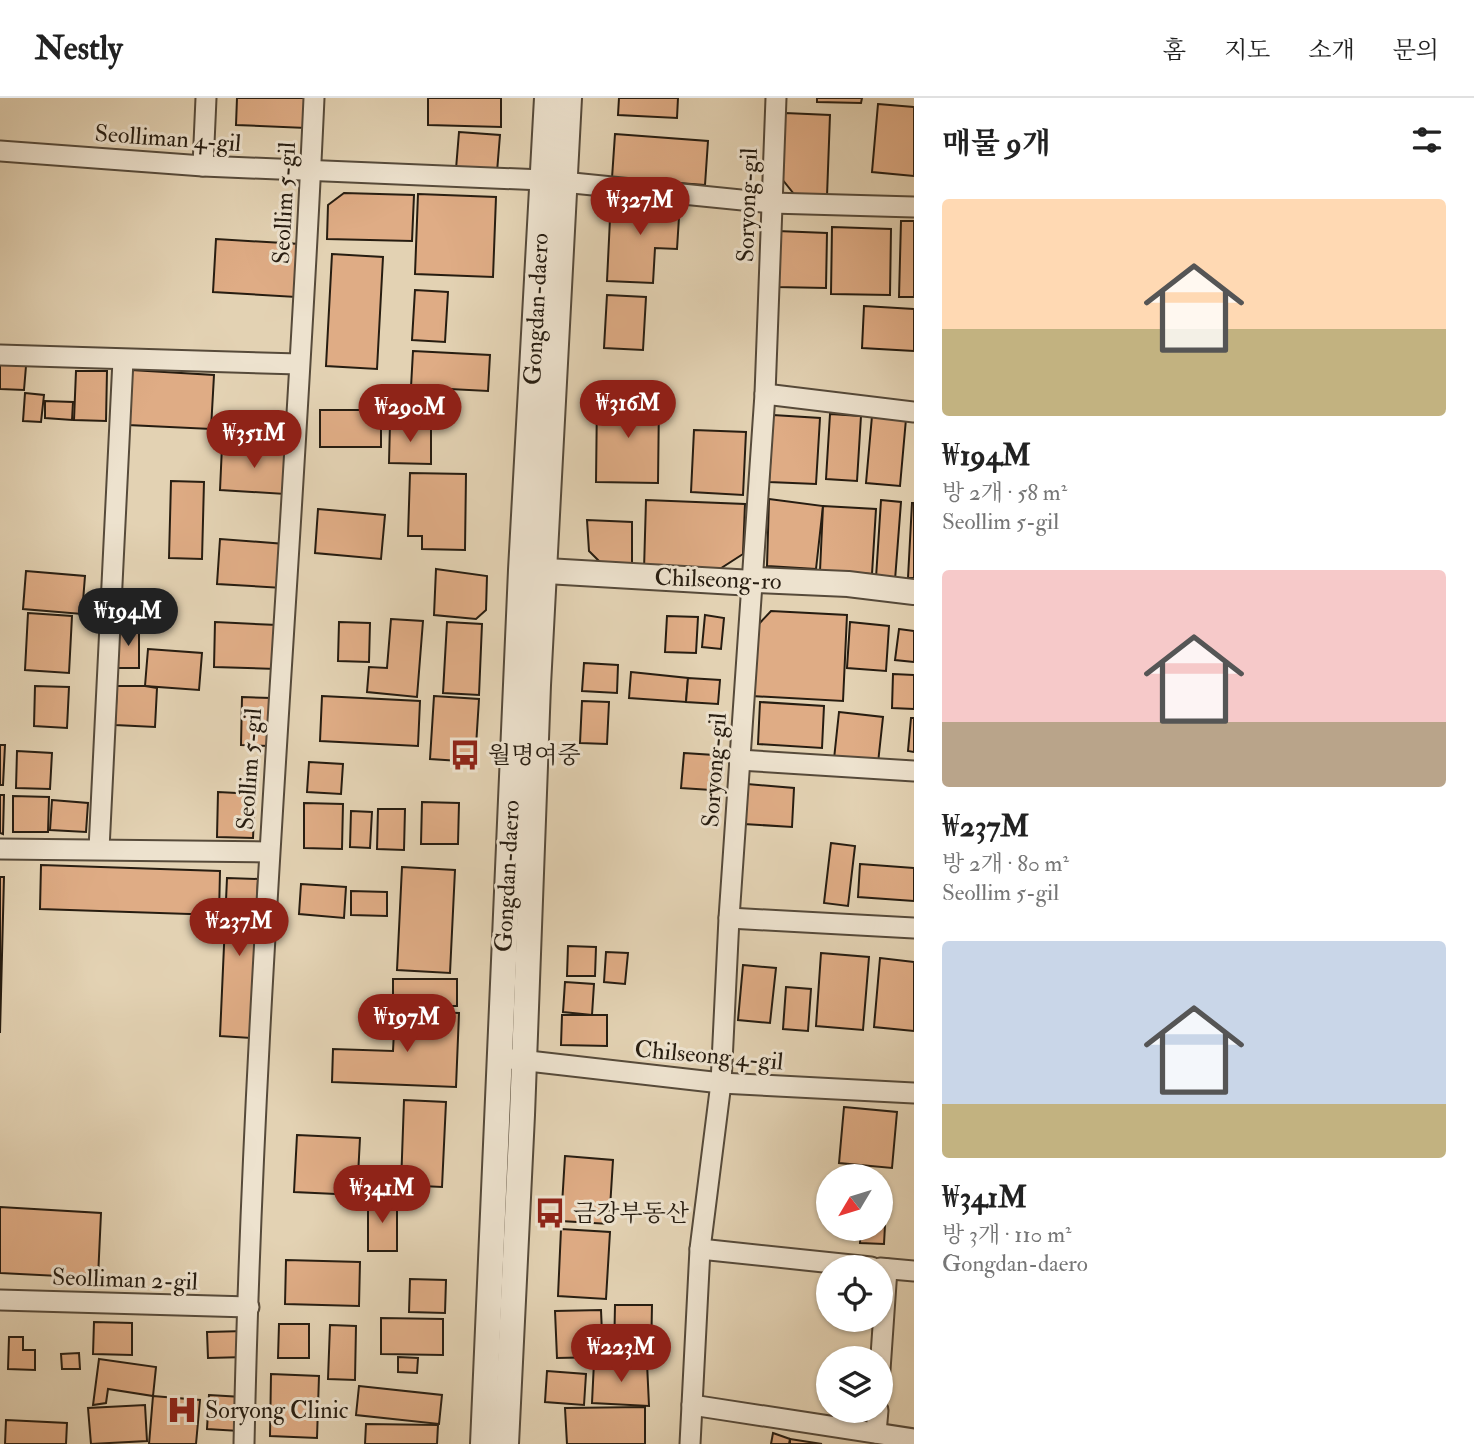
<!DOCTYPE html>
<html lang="ko">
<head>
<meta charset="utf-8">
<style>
	body { margin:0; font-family:"IM FELL Double Pica","Noto Serif KR",serif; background:#f2f2f2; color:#222; height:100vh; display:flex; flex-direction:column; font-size:26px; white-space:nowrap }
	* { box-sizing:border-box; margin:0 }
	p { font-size:23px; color:#767676 }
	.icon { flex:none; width:38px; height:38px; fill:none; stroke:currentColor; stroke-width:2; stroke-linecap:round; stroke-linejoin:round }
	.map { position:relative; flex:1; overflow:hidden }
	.details { display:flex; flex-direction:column; background:#fff; width:560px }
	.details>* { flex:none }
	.needle { width:46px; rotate:232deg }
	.tools { position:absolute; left:816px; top:1066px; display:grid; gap:14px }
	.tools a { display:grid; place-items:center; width:77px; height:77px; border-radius:50%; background:#fff; box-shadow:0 2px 5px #0004; font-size:35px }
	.price { position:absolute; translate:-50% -60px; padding:0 16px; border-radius:24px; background:#8f2418; color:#fff; font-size:23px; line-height:46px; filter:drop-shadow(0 2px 4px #0008) }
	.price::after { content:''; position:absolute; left:50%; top:42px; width:21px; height:16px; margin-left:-10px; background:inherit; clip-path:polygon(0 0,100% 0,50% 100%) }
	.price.selected { background:#222; color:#fff }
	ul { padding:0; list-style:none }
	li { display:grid; align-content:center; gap:14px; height:371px; padding:0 28px }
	li span { display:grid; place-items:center; height:217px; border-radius:7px; color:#555 }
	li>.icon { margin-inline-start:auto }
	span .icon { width:126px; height:126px; fill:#fffc; stroke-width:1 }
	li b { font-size:30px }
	h2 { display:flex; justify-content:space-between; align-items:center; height:84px; padding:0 28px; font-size:30px }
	header { display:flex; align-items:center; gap:42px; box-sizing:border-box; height:98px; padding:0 35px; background:#fff; border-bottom:2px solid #e0e0e0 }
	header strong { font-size:33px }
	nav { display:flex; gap:38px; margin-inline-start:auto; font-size:24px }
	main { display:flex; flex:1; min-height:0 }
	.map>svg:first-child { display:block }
	.building { fill:#dfac85; stroke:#271d11; stroke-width:2 }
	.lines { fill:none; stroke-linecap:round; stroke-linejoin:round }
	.minor-casing { stroke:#564a3a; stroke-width:23 }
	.tertiary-casing { stroke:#564a3a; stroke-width:28 }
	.minor { stroke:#ede2ce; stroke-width:19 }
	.tertiary { stroke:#ede2ce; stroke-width:24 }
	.labels { text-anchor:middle; stroke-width:6; stroke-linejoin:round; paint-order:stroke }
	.street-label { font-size:24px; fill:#271d11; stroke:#ede2ce }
	.poi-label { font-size:24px; fill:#271d11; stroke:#ede2ce; text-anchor:start }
</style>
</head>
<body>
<header>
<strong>Nestly</strong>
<nav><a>홈</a><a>지도</a><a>소개</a><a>문의</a></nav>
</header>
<main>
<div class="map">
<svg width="914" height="1346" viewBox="0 0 914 1346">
	<rect width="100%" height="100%" fill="#e3d2b3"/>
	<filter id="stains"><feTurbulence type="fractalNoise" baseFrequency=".00286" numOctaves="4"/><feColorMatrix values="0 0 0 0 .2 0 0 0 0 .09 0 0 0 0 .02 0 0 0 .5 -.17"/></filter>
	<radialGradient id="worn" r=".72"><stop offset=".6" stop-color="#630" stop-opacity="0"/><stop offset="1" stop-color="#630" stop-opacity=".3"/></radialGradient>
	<g class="building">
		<path d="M237,0H307L306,30L236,27Z"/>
		<path d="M428,0H501V29L428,27Z"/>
		<path d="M619,0H678L677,20L618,17Z"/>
		<path d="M817,0H862L861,5L817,4Z"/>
		<path d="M878,6L914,9V78L872,74Z"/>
		<path d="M785,15L830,17L827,98L794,96L782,81Z"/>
		<path d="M459,34L500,37L497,74L456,71Z"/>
		<path d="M615,36L708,43L705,87L612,80Z"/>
		<path d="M344,95L414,97L412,143L327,141L328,107Z"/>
		<path d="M418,96L496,99L493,179L415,176Z"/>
		<path d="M611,100L680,103L677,151L655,150L653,185L607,183Z"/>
		<path d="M901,123H914V199H899Z"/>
		<path d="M832,129L891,131L890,197L831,196Z"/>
		<path d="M777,133L827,135L826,190L775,189Z"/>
		<path d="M216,141L300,146L296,199L213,194Z"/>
		<path d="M332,156L383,159L377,271L326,268Z"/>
		<path d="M415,192L448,194L445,244L412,242Z"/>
		<path d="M607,197L646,199L643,252L604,250Z"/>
		<path d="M864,208L914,211V253L862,250Z"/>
		<path d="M413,253L490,257L488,293L411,289Z"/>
		<path d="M0,266L26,268L24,292L0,291Z"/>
		<path d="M131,272L214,277L211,331L128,327Z"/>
		<path d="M76,273H107L106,323L74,322Z"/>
		<path d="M25,295L44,297L41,324L23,323Z"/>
		<path d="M597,300L659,301L658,385L596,384Z"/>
		<path d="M45,303L73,304L72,322L45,320Z"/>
		<rect x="320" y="312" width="61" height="37"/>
		<path d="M830,316L861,318L857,383L826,381Z"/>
		<path d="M773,317L820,320L816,386L769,384Z"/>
		<path d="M872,318L906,321L900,388L866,385Z"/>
		<path d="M390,325L431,326V366L389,365Z"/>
		<path d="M694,332L746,334L743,397L691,394Z"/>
		<path d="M222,348L288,352L285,396L220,392Z"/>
		<path d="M410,375L466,376L465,452L422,451V438H408Z"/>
		<path d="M171,383L204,384L202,461L169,460Z"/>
		<path d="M769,401L823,408L816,471L767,468Z"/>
		<path d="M646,402L745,406L743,456L715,474L644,472Z"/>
		<path d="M881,402L901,404L895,482L876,480Z"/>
		<path d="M912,405H914V480H908Z"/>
		<path d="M823,408L876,411L872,476L820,473Z"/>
		<path d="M318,411L385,417L381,461L315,455Z"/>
		<path d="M587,422L632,424V472L603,467L589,453Z"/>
		<path d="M220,441L285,446L283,490L217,486Z"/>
		<path d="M436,471L487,478L486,512L476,521L434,517Z"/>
		<path d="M26,473L85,478L82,516L23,511Z"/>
		<path d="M771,513L847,517L843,603L752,598L756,529Z"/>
		<path d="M28,515L72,518L69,575L25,572Z"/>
		<path d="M705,517L724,520L721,551L702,549Z"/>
		<path d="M667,518L698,519L696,555L665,554Z"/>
		<path d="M391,521L423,523L417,599L367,594L369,569L387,570Z"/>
		<path d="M215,524L277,527L276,571L214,569Z"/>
		<path d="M339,524L370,525L369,564L338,563Z"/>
		<path d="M447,524L482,526L479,597L443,595Z"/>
		<path d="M850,524L889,528L886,573L847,570Z"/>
		<path d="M117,531H139V570H118Z"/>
		<path d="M899,531L914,533V564L895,562Z"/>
		<path d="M148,551L202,555L199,592L145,588Z"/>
		<path d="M584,565L618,567L617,595L582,593Z"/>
		<path d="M631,574L688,580L686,604L629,600Z"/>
		<path d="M893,576L914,577V611L892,610Z"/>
		<path d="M688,580L720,582L718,606L686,604Z"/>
		<path d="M35,588L69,589L67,630L34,628Z"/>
		<path d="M117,588H145L157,590L155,629L115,627Z"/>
		<path d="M322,598L420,603L418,648L320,643Z"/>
		<path d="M434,598L479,601L475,664L430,661Z"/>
		<path d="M242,599L271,600L270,648L241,647Z"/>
		<path d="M582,603L609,604L607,646L580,645Z"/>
		<path d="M760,604L824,608L822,650L758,646Z"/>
		<path d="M839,614L883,619L878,665L834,661Z"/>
		<path d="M911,620H914V654L908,653Z"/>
		<path d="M0,647H5L3,687H0Z"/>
		<path d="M17,653L52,655L50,691L16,690Z"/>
		<path d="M684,655L714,657L711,692L681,690Z"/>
		<path d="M309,664L343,666L341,696L307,694Z"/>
		<path d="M747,686L794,690L792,729L744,726Z"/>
		<path d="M218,694L255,696L253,740L217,739Z"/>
		<path d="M0,697H4L3,736L0,735Z"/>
		<path d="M13,698L49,699L48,734H13Z"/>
		<path d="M52,702L88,705L86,734L50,732Z"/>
		<path d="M422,704L459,705L458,746H421Z"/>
		<path d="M304,705L343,706L342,751L304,750Z"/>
		<path d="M378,711H405L404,752L377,751Z"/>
		<path d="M351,713L372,714L370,750L350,749Z"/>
		<path d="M831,745L855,748L848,808L824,805Z"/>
		<path d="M860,766L914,770V803L858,799Z"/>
		<path d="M41,767L220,773L219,817L40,811Z"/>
		<path d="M402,769L455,772L450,875L397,872Z"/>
		<path d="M0,779H4L0,935Z"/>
		<path d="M227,780L258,781L251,940L220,938Z"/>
		<path d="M301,786L346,789L344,820L299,816Z"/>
		<path d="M351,793L387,794V818L351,817Z"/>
		<path d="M568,848L596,849L595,878H567Z"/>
		<path d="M606,854L628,855L625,886L604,884Z"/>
		<path d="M821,855L869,859L863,932L816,928Z"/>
		<path d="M880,860L914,864V933L874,929Z"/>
		<path d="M743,867L776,870L770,925L738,922Z"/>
		<rect x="393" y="881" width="64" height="27"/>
		<path d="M565,884L594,886L592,917L563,914Z"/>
		<path d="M786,889L811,891L808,933L783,931Z"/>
		<path d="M395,913L459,915L456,989L332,984L333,951L393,953Z"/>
		<path d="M562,917H607V948L561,947Z"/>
		<path d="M404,1002L446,1004L442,1089L401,1087Z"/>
		<path d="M844,1009L897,1014L892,1070L839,1065Z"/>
		<path d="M297,1037L360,1040L357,1097L294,1094Z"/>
		<path d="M565,1058L613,1062L609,1126L561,1123Z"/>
		<path d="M880,1088L887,1089L884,1146L860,1145L861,1130H880Z"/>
		<rect x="368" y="1101" width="29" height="52"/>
		<path d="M0,1109L101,1115L98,1180L0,1175Z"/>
		<path d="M561,1131L610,1134L606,1201L558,1198Z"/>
		<path d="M286,1162L360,1164L359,1208L285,1206Z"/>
		<path d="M410,1181L446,1182L445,1215L409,1214Z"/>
		<path d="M615,1207H652L651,1259L614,1258Z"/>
		<path d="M601,1212L603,1259L557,1260L555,1213Z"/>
		<path d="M381,1220L443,1221V1257L381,1256Z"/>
		<path d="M94,1224L132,1225V1257L93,1256Z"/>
		<path d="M279,1226H309V1260H278Z"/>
		<path d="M330,1227L356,1228L355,1282L328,1281Z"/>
		<path d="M245,1233L246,1259L208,1260L207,1234Z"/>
		<path d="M9,1239H23V1252H35V1272L8,1271Z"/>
		<path d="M79,1255L80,1271H62L61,1256Z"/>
		<path d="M398,1259L418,1260L417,1275L398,1274Z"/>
		<path d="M99,1261L156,1269L153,1298L108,1291L106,1305L93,1307Z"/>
		<path d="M594,1264L647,1265L649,1308L592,1305Z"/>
		<path d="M547,1273L586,1276L584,1307L545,1304Z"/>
		<path d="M271,1276L319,1278L317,1340L270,1338Z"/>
		<path d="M359,1288L442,1297L439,1326L356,1317Z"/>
		<path d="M209,1297L242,1299L239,1333L207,1331Z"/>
		<path d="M153,1298L200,1302L196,1346H149Z"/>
		<path d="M145,1307L147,1343L91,1346L88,1310Z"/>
		<path d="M645,1309V1346H567L565,1310Z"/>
		<path d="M6,1322L67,1325L66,1346H5Z"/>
		<path d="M366,1326L438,1327L437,1346H365Z"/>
		<path d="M773,1335L790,1341L789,1346H771Z"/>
		<path d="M790,1341L822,1346H790Z"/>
	</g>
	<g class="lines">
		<g class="minor-casing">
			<g id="minor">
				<path d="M0,53L203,68L543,82L771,105L914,109"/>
				<path d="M203,68L206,0"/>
				<path d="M0,257L299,266"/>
				<path d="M765,296L914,314"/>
				<path d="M739,662L914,673"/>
				<path d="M0,751L269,754"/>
				<path d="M99,751L123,262"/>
				<path d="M729,820L914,830"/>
				<path d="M511,961L721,985L914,995"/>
				<path d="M700,1151L871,1169"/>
				<path d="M880,1170L914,1173"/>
				<path d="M0,1202L249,1209"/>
				<path d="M880,1272L887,1171"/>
				<path d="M692,1307L914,1341"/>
				<path d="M876,1335L878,1312"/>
				<path d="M244,1346C253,897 294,449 314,0"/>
				<path d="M690,1346L700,1151L721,985L729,820L765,296L776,0"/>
			</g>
		</g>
		<g class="tertiary-casing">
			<g id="tertiary">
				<path d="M529,472L753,485L756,482L848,486L914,494"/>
				<path d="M483,1346L521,472L547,0"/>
				<path d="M506,1346L522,1017L538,587L569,0"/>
			</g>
		</g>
		<use href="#minor" class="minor"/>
		<use href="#tertiary" class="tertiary"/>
	</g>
	<defs>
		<g id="bus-bare" transform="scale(2.415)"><path d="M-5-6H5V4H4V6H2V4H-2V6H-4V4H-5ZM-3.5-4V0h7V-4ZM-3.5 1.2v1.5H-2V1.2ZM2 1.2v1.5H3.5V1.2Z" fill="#8f2418" stroke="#ede2ce" stroke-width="2.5" paint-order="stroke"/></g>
		<g id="hospital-bare" transform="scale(2.415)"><path d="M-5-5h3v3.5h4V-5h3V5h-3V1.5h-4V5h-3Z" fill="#8f2418" stroke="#ede2ce" stroke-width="2.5" paint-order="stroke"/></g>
	</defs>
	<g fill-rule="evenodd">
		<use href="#bus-bare" x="465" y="657"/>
		<use href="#bus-bare" x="550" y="1115"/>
		<use href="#hospital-bare" x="182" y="1312"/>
	</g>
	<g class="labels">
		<g class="street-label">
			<text transform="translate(168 40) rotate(4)" y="8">Seolliman 4-gil</text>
			<text transform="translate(284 105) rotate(-87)" y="8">Seollim 5-gil</text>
			<text transform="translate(747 107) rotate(-88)" y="8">Soryong-gil</text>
			<text transform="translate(536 211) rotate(-87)" y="8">Gongdan-daero</text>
			<text transform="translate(718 481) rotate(2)" y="8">Chilseong-ro</text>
			<text transform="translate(249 671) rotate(-86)" y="8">Seollim 5-gil</text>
			<text transform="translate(714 672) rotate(-86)" y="8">Soryong-gil</text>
			<text transform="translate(507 778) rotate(-87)" y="8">Gongdan-daero</text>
			<text transform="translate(709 957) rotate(5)" y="8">Chilseong 4-gil</text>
			<text transform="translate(125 1181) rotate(2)" y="8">Seolliman 2-gil</text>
		</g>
		<g class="poi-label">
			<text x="488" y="665">월명여중</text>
			<text x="573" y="1123">금강부동산</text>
			<text x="205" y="1320">Soryong Clinic</text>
		</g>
	</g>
	<rect width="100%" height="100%" filter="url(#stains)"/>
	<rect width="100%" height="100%" fill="url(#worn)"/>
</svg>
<div class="tools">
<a><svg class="needle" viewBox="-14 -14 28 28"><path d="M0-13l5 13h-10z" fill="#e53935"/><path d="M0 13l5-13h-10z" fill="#767676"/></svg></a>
<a><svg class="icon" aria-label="locate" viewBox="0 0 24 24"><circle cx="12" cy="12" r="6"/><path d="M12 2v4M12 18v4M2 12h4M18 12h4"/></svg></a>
<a><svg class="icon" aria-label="layers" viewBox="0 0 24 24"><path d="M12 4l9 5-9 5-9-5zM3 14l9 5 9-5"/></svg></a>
</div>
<b class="price" style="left:640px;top:139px">₩327M</b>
<b class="price" style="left:628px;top:342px">₩316M</b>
<b class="price" style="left:410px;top:346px">₩290M</b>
<b class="price" style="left:254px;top:372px">₩351M</b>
<b class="price selected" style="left:128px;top:550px">₩194M</b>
<b class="price" style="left:239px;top:860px">₩237M</b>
<b class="price" style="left:407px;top:956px">₩197M</b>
<b class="price" style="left:382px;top:1127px">₩341M</b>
<b class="price" style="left:621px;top:1286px">₩223M</b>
</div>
<section class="details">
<h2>매물 9개<svg class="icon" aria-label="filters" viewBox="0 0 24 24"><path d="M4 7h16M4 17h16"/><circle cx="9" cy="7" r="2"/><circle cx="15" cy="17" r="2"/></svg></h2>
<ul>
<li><span style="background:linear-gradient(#ffd9b3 60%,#c2b280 0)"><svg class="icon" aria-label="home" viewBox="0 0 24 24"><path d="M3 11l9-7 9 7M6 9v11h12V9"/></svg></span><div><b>₩194M</b><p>방 2개 · 58 m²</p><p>Seollim 5-gil</p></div></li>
<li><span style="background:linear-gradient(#f6c9c9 70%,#b9a48a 0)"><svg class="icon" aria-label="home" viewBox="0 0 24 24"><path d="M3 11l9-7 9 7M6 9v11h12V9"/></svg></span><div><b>₩237M</b><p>방 2개 · 80 m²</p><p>Seollim 5-gil</p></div></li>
<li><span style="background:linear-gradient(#c9d6e8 75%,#c2b280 0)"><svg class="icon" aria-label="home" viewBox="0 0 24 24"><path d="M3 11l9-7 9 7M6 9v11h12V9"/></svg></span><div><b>₩341M</b><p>방 3개 · 110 m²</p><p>Gongdan-daero</p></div></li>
</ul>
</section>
</main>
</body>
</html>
